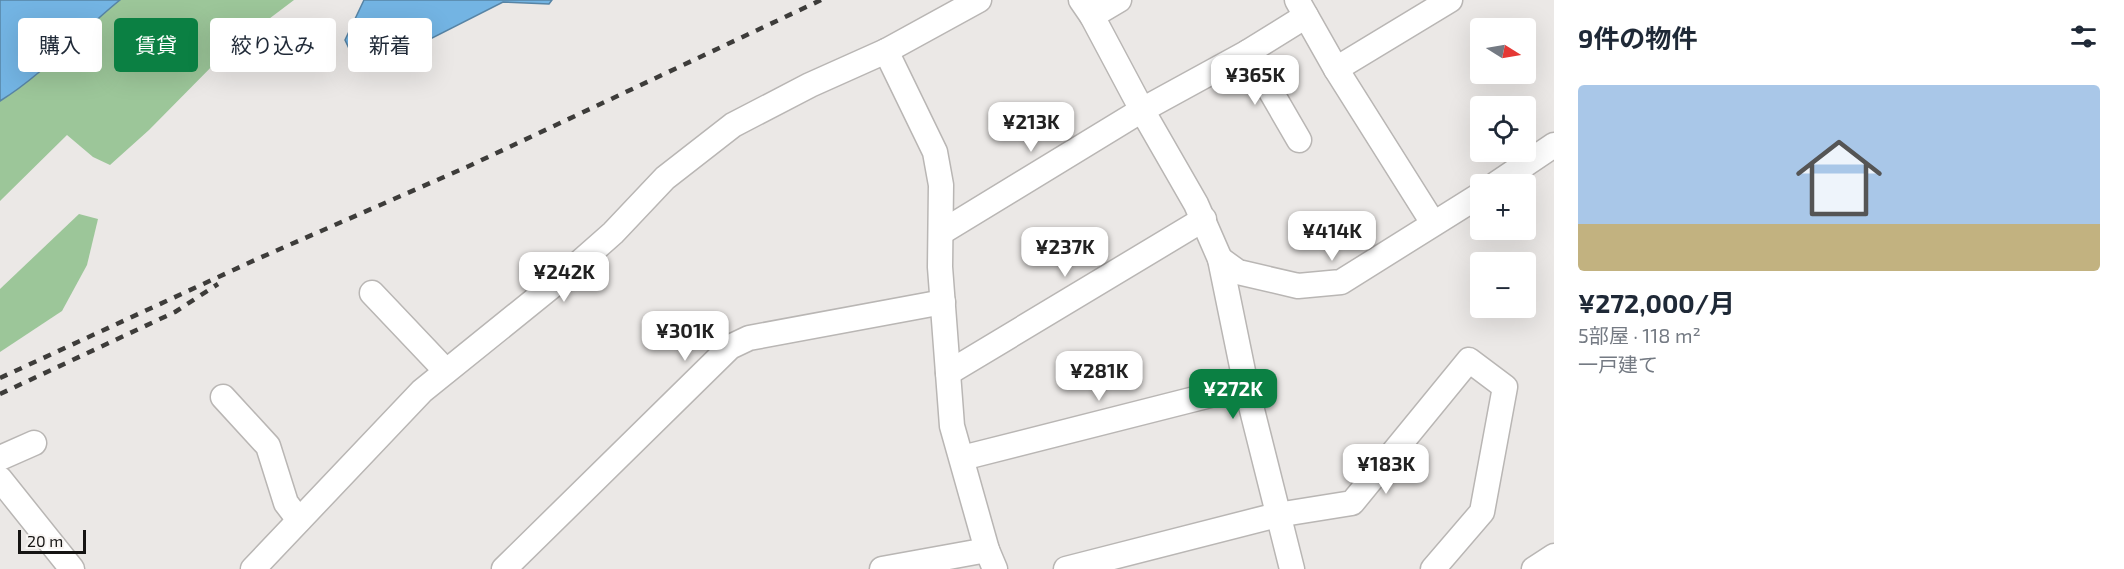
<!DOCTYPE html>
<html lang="ja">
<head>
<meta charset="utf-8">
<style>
	body { margin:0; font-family:"Exo 2","Noto Sans JP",sans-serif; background:#f2f2f3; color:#1f2937; height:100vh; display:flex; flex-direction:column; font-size:22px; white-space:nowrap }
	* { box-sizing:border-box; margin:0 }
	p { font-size:20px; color:#747a83 }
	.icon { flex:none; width:33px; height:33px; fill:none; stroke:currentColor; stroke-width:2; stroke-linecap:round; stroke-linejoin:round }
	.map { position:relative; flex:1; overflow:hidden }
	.panel { display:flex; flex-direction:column; background:#fff; width:570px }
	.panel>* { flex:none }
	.banner { position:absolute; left:18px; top:18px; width:570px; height:54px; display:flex; gap:12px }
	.needle { width:39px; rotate:101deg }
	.tools { position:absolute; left:1470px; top:18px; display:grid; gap:12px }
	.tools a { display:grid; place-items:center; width:66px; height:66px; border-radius:6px; background:#fff; box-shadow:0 6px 24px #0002; font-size:30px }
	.scale { position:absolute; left:18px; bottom:15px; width:68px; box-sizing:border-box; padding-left:6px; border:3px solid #151413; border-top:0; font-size:16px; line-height:21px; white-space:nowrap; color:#151413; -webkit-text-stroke:4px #f8f5f3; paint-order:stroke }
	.price { position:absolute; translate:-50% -51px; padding:0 14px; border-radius:12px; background:#fff; color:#222; font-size:20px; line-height:39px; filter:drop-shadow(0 2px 3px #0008) }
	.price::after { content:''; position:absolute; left:50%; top:36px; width:18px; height:14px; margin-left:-9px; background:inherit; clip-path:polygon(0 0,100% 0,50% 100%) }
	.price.current { background:#0b8043; color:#fff }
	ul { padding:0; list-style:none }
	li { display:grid; align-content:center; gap:12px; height:318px; padding:0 24px }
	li+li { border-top:2px solid #e0e1e3 }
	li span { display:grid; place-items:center; height:186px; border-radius:6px; color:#555 }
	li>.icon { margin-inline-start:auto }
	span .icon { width:108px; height:108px; fill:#fffc; stroke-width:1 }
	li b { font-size:26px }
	h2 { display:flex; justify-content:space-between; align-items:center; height:72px; padding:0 24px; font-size:26px }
	.pill { padding:0 21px; border-radius:6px; background:#fff; box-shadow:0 6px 24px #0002; font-size:21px; line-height:54px }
	.pill.current { background:#0b8043; color:#fff }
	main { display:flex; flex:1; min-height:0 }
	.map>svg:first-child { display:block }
	.green { fill:#9cc699 }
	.water { fill:#73b4e3; stroke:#5784a5; stroke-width:1.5 }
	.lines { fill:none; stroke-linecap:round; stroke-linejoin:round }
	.street-casing { stroke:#b9b6b4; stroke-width:27 }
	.street { stroke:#fff; stroke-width:24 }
	.rail { stroke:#3d3c3a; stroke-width:4.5; stroke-dasharray:8 8; stroke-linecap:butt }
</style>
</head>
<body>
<main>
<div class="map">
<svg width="1554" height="569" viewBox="0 0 1554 569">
	<rect width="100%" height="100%" fill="#ebe8e6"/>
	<g class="green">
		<path d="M120,0H294L229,49L149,130L110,165L93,157L67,135L0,201V101C44,74 80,32 120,0Z"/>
		<path d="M79,214L98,219L87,265L62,311L0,352V289Z"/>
	</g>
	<g class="water">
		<path d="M0,0H120C80,32 44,74 0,101Z"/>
		<path d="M364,0H552L549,4L503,2L379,65L353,57L345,40Z"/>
	</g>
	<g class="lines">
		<g class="street-casing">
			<g id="street">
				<path d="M1081,0L1092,16L1142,110L1196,204L1220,259L1246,386L1292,569"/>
				<path d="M1297,0L1336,69L1433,223"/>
				<path d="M1092,16L1119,0"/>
				<path d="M886,51L935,152L941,185L940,267L952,426L987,550L995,569"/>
				<path d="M1248,52L1299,140"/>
				<path d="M1336,69L1450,0"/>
				<path d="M1496,184L1554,145"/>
				<path d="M942,232L1142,110L1248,52L1306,16"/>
				<path d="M1220,259L1238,272L1298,286L1341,282L1480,195"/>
				<path d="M372,293L446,371"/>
				<path d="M948,373L1204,219"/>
				<path d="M223,397L268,446L286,503L299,520"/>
				<path d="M0,458L34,443"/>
				<path d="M962,458L1246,386"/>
				<path d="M0,479L72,569"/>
				<path d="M253,569L422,391L562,278L613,233L665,178L733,125L810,85L886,51L979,0"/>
				<path d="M504,569L730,347L749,338L943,302"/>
				<path d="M882,569L987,550"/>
				<path d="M1066,569L1277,515L1352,503L1469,360L1505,387L1482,512L1433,569"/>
				<path d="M1534,569L1554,556"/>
			</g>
		</g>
		<use href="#street" class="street"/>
		<g class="rail">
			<path d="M0,378L255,260L469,166L821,0"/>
			<path d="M0,394L175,312L218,284"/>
		</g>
	</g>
</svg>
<div class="tools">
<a><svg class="needle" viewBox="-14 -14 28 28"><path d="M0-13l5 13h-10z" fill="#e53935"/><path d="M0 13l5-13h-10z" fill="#747a83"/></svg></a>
<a><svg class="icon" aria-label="locate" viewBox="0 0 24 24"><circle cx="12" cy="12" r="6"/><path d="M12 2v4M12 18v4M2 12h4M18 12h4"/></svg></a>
<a>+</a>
<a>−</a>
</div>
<div class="scale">20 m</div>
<b class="price" style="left:1255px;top:106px">¥365K</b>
<b class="price" style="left:1031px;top:153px">¥213K</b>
<b class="price" style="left:1332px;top:262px">¥414K</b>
<b class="price" style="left:1065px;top:278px">¥237K</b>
<b class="price" style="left:564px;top:303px">¥242K</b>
<b class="price" style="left:685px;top:362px">¥301K</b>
<b class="price" style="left:1099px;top:402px">¥281K</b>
<b class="price current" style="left:1233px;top:420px">¥272K</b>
<b class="price" style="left:1386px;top:495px">¥183K</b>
<div class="banner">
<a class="pill">購入</a>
<a class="pill current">賃貸</a>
<a class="pill">絞り込み</a>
<a class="pill">新着</a>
</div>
</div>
<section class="panel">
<h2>9件の物件<svg class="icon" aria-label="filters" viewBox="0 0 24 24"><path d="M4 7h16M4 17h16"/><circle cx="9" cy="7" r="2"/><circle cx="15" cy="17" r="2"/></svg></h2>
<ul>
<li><span style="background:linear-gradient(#a9c7e8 75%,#c2b280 0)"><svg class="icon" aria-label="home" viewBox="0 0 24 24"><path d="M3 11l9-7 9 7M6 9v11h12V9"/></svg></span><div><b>¥272,000/月</b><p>5部屋 · 118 m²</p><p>一戸建て</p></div></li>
</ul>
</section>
</main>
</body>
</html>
